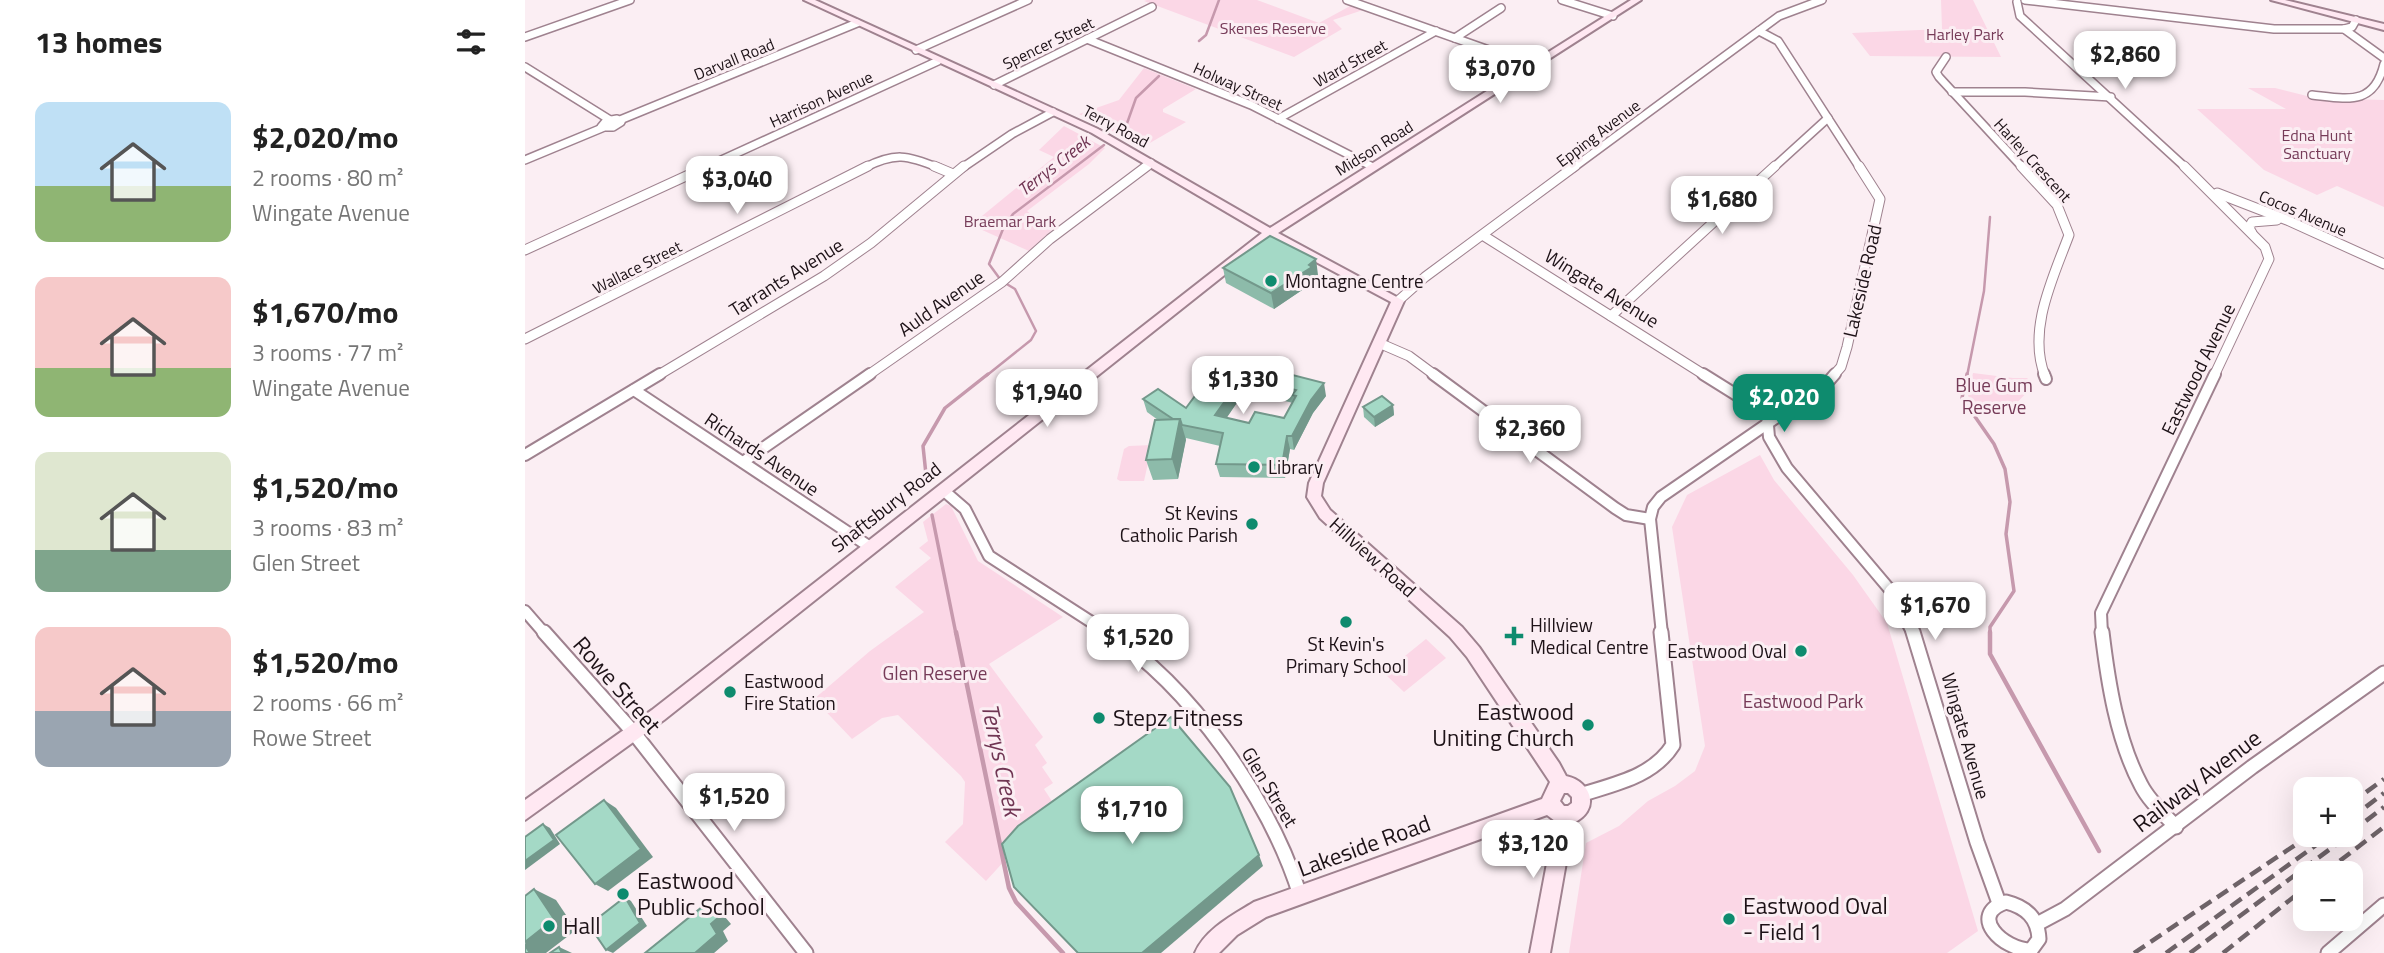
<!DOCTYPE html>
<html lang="en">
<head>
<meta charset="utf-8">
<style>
	body { margin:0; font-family:"Titillium Web",sans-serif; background:#f2f2f2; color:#222; height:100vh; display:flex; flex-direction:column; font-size:26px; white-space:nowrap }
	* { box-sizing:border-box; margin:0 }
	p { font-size:23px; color:#767676 }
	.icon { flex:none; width:38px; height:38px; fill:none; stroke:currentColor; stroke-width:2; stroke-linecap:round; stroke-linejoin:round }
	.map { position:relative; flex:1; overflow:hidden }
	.side { display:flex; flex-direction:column; background:#fff; width:525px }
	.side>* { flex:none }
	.buttons { position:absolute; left:1768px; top:777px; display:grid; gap:14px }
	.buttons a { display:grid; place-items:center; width:70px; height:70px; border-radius:14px; background:#fff; box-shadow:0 7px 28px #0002; font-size:35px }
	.price { position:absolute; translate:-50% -60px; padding:0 16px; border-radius:14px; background:#fff; color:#222; font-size:23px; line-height:46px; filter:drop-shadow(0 2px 4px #0008) }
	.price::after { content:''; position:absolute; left:50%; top:42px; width:21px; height:16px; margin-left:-10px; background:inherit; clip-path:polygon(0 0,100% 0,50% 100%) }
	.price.active { background:#0e8b6e; color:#fff }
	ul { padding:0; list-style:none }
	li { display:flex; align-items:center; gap:21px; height:175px; padding:0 35px }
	li span { display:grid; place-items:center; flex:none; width:196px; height:140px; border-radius:14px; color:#555 }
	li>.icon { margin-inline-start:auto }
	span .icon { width:84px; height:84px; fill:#fffc; stroke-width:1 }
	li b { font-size:30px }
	h2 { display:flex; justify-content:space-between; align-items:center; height:84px; padding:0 35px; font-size:30px }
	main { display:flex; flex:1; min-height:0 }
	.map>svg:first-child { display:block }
	.green { fill:#fbd7e6 }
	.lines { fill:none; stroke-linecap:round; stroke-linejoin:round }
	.stream-far2 { stroke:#c699ad; stroke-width:2.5 }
	.stream-far1 { stroke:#c699ad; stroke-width:3.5 }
	.stream { stroke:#c699ad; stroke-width:4.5 }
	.street-far3-casing { stroke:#9f828f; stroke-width:10 }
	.street-far2-casing { stroke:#9f828f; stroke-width:11 }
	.street-far1-casing { stroke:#9f828f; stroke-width:14 }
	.street-casing { stroke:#9f828f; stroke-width:17 }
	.secondary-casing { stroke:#9f828f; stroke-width:4 }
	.street-far3 { stroke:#fff; stroke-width:7 }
	.street-far2 { stroke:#fff; stroke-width:9 }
	.street-far1 { stroke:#fff; stroke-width:10 }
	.street { stroke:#fff; stroke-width:13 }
	.secondary { fill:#ffe8f2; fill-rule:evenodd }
	.rail { stroke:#6e6368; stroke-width:4.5; stroke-dasharray:13 7; stroke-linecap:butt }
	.wall { fill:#8dbbaa; fill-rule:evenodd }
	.shaded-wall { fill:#73988b }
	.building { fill:#a4d9c6; stroke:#73988b; stroke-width:2 }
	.poi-dot { fill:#0e8b6e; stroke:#fbeef3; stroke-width:2.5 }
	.labels { text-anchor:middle; stroke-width:6; stroke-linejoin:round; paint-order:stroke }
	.far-park-label { font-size:16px; fill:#763b58; stroke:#fbeef3 }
	.far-street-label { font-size:16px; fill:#1d1217; stroke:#fbeef3 }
	.far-water-label { font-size:18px; font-style:italic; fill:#703553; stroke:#fbeef3 }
	.street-label { font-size:19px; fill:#1d1217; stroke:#fbeef3 }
	.poi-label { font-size:19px; fill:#1d1217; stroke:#fbeef3; text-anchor:start }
	.park-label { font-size:19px; fill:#763b58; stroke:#fbeef3 }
	.near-street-label { font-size:23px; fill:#1d1217; stroke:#fbeef3 }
	.near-poi-label { font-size:23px; fill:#1d1217; stroke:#fbeef3; text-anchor:start }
	.near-water-label { font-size:24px; font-style:italic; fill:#703553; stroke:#fbeef3 }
</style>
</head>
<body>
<main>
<section class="side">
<h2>13 homes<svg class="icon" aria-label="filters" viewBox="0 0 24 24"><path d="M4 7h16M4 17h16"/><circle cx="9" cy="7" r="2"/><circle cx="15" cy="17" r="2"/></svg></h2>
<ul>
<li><span style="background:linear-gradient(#bfe0f5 60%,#8fb573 0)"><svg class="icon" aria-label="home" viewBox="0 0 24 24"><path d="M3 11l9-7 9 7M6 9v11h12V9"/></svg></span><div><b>$2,020/mo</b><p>2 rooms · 80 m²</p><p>Wingate Avenue</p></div></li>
<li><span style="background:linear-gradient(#f6c9c9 65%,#8fb573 0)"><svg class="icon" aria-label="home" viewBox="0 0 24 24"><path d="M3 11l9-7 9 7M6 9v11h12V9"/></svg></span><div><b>$1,670/mo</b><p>3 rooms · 77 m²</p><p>Wingate Avenue</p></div></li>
<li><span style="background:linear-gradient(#dfe7d0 70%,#7fa58c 0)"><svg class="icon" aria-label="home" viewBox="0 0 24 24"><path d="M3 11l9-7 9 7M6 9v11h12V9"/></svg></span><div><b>$1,520/mo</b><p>3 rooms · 83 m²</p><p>Glen Street</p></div></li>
<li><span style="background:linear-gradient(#f6c9c9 60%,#9aa5b1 0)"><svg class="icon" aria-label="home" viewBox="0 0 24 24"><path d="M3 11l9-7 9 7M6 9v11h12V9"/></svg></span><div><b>$1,520/mo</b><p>2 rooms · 66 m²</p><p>Rowe Street</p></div></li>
</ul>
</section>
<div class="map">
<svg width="1859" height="953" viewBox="0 0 1859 953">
	<rect width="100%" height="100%" fill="#fbeef3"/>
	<g class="green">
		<path d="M622,0H732L794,23L827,5L838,10L808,20L817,29L769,57L619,1Z"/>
		<path d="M1416,0H1448L1476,57L1345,56L1327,33L1417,29Z"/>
		<path d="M619,68L671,89L638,109V112L661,122L618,147L554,114L594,100Z"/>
		<path d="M1723,88H1750L1790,98L1859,100V207L1812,186L1792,195L1739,170L1672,109H1761Z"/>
		<path d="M539,126L580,148L564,164L502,211L517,223L531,226L504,251L446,225L529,157L514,150Z"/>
		<path d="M1448,373L1488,378H1502L1509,385L1479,416L1459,415L1443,396Z"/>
		<path d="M627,445L619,481H595L592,479L599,449L604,446Z"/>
		<path d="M1235,455L1249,480L1328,575L1362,623L1453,931L1422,953H1044L1061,843L1094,826L1123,801L1150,786L1170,771L1180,746L1147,527L1162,495Z"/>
		<path d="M421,504L426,506L453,561L538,617L464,664L518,737L510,745L522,763L517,767L528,783L519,789L534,812L502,836L461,881L420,842L438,824L440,782L436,776L373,715L357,718L327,739L289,699L345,651L399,612L370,587L406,558L394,548L403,541L398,522Z"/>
		<path d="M901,639L921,658L879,692L859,673Z"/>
	</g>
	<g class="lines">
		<g class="stream-far2">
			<path d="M674,41L681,35L694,0"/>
			<path d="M594,133L600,129L611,98L634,76"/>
			<path d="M475,279L464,264L478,229L488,214L579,145"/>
			<path d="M461,376L506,340L511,331L490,289L480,283"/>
			<path d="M1442,376L1459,291L1465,217"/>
		</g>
		<g class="stream-far1">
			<path d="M1442,374L1437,398L1469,444L1480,469L1485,502L1481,534L1489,591L1465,627V634"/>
			<path d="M402,484L398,446L420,408L463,374"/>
			<path d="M407,515L431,634"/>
		</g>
		<g class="stream">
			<path d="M431,632L484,888L491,902L538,953"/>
			<path d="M1465,632V654L1574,851"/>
		</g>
		<g class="street-far3-casing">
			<g id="street-far3">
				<path d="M822,0L1009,66"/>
				<path d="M1037,0L1088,16"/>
				<path d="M1500,0L1749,29H1819L1827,27L1831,20"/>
				<path d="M1492,2L1495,16L1661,168"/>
				<path d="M1819,29L1859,58"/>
				<path d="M1234,31L1253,41L1335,168"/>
				<path d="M0,37L105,0"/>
				<path d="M930,38L976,8"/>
				<path d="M562,39L726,105L848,167"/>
				<path d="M391,50L503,0"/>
				<path d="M1421,57L1411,72L1414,77L1498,168"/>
				<path d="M0,67L85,120"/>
				<path d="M469,85L627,7"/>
				<path d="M1427,92H1500L1586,97"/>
				<path d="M1787,95C1823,99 1849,106 1859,64"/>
				<path d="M92,119L96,122L88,127H76L81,121Z"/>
				<path d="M753,119L911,31"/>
				<path d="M95,120L332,23"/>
				<path d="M0,160L77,128"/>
				<path d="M179,168L413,61"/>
				<path d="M339,168C370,152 382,155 414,168"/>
				<path d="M437,168L487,134L528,112"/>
				<path d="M619,168L626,163"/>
				<path d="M1048,168L1254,16L1297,0"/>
				<path d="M1248,168L1303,118"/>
			</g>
		</g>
		<g class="street-far2-casing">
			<g id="street-far2">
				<path d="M409,166L428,174"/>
				<path d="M1496,166L1532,205L1544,235C1528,278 1502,330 1520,376"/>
				<path d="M1659,166L1740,247L1744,259L1689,376"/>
				<path d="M1692,193L1762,220L1859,264"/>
				<path d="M1727,233L1724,228L1727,222L1752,220"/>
				<path d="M959,236L1181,376"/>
				<path d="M0,250L183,166"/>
				<path d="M873,301L900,277L1050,166"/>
				<path d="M1086,316L1250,166"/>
				<path d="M0,339L343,166"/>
				<path d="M854,343L884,356L911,376"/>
				<path d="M132,376L299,276L346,243L439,166"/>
				<path d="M342,376L477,282L525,239L622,166"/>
				<path d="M1308,376L1316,367L1322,347L1355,199L1334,166"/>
			</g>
		</g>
		<g class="street-far1-casing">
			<g id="street-far1">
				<path d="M908,374L1090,508L1101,515L1125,519"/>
				<path d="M1178,374L1242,414L1244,437L1262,468L1366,591L1388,634"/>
				<path d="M1519,374L1521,379"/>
				<path d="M109,390L345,547"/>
				<path d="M0,455L135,374"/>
				<path d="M218,462L345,374"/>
				<path d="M418,490L440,509L464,556L585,634"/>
				<path d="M0,611L20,634"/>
				<path d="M1137,634L1125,519L1128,507L1136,497L1303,382L1310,374"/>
				<path d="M1577,634L1576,613L1690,374"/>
			</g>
		</g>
		<g class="street-casing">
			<g id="street">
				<path d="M19,632L109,733L281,953"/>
				<path d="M582,632C666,686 745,800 775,895"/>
				<path d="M1388,632L1452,842L1474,903"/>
				<path d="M1577,632C1583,682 1592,740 1616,785C1624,801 1639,814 1651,827"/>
				<path d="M1055,795C1089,784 1128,777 1148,745L1136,632"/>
				<path d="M1481,902C1501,907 1513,918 1514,939L1506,950C1478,950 1442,915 1481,902Z"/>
				<path d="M1512,924L1540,909L1727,767L1859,673"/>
				<path d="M1803,953L1859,905"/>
			</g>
		</g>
		<g class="secondary-casing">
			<g id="secondary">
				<path d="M279,0H290L573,129L745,228L1106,0H1116L753,233L879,301L798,483L796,496L805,510L937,627L954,647L1034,763L1041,776C1068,782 1075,811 1048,823L1025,953H1005L1030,821L1022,815L741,917L712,935L694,953H670C680,929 708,915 729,902L1017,799L1025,782L942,657L925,637L795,518L782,497L784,483L866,302L746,238L139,720L0,820V800L127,710L737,233L567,133ZM1039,793H1043L1047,797V803L1043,806H1039L1035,801Z"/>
				<path d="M1746,0H1760L1859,24V30Z"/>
			</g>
		</g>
		<use href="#street-far3" class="street-far3"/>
		<use href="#street-far2" class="street-far2"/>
		<use href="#street-far1" class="street-far1"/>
		<use href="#street" class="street"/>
		<use href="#secondary" class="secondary"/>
		<g class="rail">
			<path d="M1825,804L1859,779"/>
			<path d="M1825,819L1859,793"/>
			<path d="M1825,833L1859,807"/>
			<path d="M1799,873L1859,827"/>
			<path d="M1609,953L1785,835"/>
			<path d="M1641,953L1805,835"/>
			<path d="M1665,953L1824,835"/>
			<path d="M1698,953L1780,888"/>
		</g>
	</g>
	<g class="wall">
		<path d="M698,268L793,275L789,278V282L749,309L701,283Z"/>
		<path d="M708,375L801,396L788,413L769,450L765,449L760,478L695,477L691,464L695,446L661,438L653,479L628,480L621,460L633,420L622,412L618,399L661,408L709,379ZM717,390L768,403L759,418L724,423L701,418L718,394Z"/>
		<path d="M868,405L869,415L850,427L839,417L838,407Z"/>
	</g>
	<g class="shaded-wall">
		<path d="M791,259L793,275L789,278V282L749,309L746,293Z"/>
		<path d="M715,380L718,394L694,429L690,415Z"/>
		<path d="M799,383L801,396L788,413L769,450L767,436L786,400Z"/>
		<path d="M868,405L869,415L850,427L849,417Z"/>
		<path d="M655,419L661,440L653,479L647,459Z"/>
		<path d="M762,436L765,449L760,478L757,465Z"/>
		<path d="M79,800L91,808L128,857L83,891L70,884Z"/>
		<path d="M18,824L25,828L35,844L0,870V861Z"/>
		<path d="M734,855L738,866L636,953H617Z"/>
		<path d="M9,889L31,900L51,930L21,953H5L0,945Z"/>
		<path d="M100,897L106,901L122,926L88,953L81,950Z"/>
		<path d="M182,903L194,910L206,924L198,931L203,941L189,953H170L186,924Z"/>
		<path d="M34,947L47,953H37Z"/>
	</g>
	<g class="building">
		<path d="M745,236L791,259L784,265L787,267L746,293L698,268Z"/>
		<path d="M717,362L799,383L786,400L767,436H762L757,465L691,464L698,433L657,425L655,419H648L618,399L633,389L661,408L687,373L715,380L690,415L724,423L730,412L759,418L771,396L767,395L771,390L708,375Z"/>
		<path d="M857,396L868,405L849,417L838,407Z"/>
		<path d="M655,419L647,459L621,460L630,420Z"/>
		<path d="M646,717L705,787L734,855L617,953H553L489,887L477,844L493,826Z"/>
		<path d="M79,800L116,849L70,884L31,835Z"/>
		<path d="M18,824L29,840L0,861V837Z"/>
		<path d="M9,889L29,919L0,942V896Z"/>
		<path d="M100,897L115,923L81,950L64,925Z"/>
		<path d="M182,903L194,917L186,924L192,934L170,953H120Z"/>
		<path d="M0,945L5,953H0Z"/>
		<path d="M34,947L37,953H25Z"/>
	</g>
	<g class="poi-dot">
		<circle cx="746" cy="281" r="7"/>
		<circle cx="729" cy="467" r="7"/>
		<circle cx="727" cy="524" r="7"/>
		<circle cx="821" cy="622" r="7"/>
		<path d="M985.5 625.5h7v7h7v7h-7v7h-7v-7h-7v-7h7z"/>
		<circle cx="1276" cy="651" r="7"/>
		<circle cx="205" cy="692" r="7"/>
		<circle cx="574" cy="718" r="7"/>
		<circle cx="1063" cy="725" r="7"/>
		<circle cx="98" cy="894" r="7"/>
		<circle cx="1204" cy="919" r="7"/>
		<circle cx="24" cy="926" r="7"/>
	</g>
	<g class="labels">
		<g class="far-park-label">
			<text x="748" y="34">Skenes Reserve</text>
			<text x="1440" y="40">Harley Park</text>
			<text x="1792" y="141">Edna Hunt<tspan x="1792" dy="18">Sanctuary</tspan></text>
			<text x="485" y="227">Braemar Park</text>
		</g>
		<g class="far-street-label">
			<text transform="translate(523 43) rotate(-26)" y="6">Spencer Street</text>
			<text transform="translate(209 59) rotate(-22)" y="6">Darvall Road</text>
			<text transform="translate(825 63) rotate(-29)" y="6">Ward Street</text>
			<text transform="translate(713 86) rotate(24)" y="6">Holway Street</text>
			<text transform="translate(296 99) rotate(-25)" y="6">Harrison Avenue</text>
			<text transform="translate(591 126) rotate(28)" y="6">Terry Road</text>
			<text transform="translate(1073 133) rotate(-37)" y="6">Epping Avenue</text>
			<text transform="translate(849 148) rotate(-32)" y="6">Midson Road</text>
			<text transform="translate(1508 160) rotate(48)" y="6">Harley Crescent</text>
			<text transform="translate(1778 213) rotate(23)" y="6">Cocos Avenue</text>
			<text transform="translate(112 267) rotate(-27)" y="6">Wallace Street</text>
		</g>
		<g class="far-water-label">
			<text transform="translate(529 166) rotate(-38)" y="6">Terrys Creek</text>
		</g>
		<g class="street-label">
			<text transform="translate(261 277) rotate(-32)" y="7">Tarrants Avenue</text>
			<text transform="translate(1337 281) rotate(-77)" y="7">Lakeside Road</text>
			<text transform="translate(1077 288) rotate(32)" y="7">Wingate Avenue</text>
			<text transform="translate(416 303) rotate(-35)" y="7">Auld Avenue</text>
			<text transform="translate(1673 369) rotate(-64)" y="7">Eastwood Avenue</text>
			<text transform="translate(237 454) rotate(34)" y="7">Richards Avenue</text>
			<text transform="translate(361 507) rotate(-38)" y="7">Shaftsbury Road</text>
			<text transform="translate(848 557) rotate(42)" y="7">Hillview Road</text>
			<text transform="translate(1441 736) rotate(74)" y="7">Wingate Avenue</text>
			<text transform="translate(745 787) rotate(59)" y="7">Glen Street</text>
		</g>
		<g class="poi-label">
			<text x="760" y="288">Montagne Centre</text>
			<text x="743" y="474">Library</text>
			<text x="713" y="520" text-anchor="end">St Kevins<tspan x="713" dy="22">Catholic Parish</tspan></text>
			<text x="1005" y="632">Hillview<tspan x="1005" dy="22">Medical Centre</tspan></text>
			<text x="821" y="651" text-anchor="middle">St Kevin's<tspan x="821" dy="22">Primary School</tspan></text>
			<text x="1262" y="658" text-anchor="end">Eastwood Oval</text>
			<text x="219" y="688">Eastwood<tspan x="219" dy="22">Fire Station</tspan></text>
		</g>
		<g class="park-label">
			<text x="1469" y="392">Blue Gum<tspan x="1469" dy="22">Reserve</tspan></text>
			<text x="410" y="680">Glen Reserve</text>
			<text x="1278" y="708">Eastwood Park</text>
		</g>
		<g class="near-street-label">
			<text transform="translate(92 685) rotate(49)" y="8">Rowe Street</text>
			<text transform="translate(1672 781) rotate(-37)" y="8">Railway Avenue</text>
			<text transform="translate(839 846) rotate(-20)" y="8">Lakeside Road</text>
		</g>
		<g class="near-poi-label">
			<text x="1049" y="720" text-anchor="end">Eastwood<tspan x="1049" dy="26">Uniting Church</tspan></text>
			<text x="588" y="726">Stepz Fitness</text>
			<text x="112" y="889">Eastwood<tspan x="112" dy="26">Public School</tspan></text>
			<text x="1218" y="914">Eastwood Oval<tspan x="1218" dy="26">- Field 1</tspan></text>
			<text x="38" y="934">Hall</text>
		</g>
		<g class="near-water-label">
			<text transform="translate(476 760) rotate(78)" y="8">Terrys Creek</text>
		</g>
	</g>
</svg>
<div class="buttons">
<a>+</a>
<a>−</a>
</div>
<b class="price" style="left:1600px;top:91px">$2,860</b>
<b class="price" style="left:975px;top:105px">$3,070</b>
<b class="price" style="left:212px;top:216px">$3,040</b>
<b class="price" style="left:1197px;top:236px">$1,680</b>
<b class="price" style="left:718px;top:416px">$1,330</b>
<b class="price" style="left:522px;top:429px">$1,940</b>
<b class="price active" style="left:1259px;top:434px">$2,020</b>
<b class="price" style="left:1005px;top:465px">$2,360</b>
<b class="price" style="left:1410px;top:642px">$1,670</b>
<b class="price" style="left:613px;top:674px">$1,520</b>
<b class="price" style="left:209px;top:833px">$1,520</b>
<b class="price" style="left:607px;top:846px">$1,710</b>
<b class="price" style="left:1008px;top:880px">$3,120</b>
</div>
</main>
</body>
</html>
